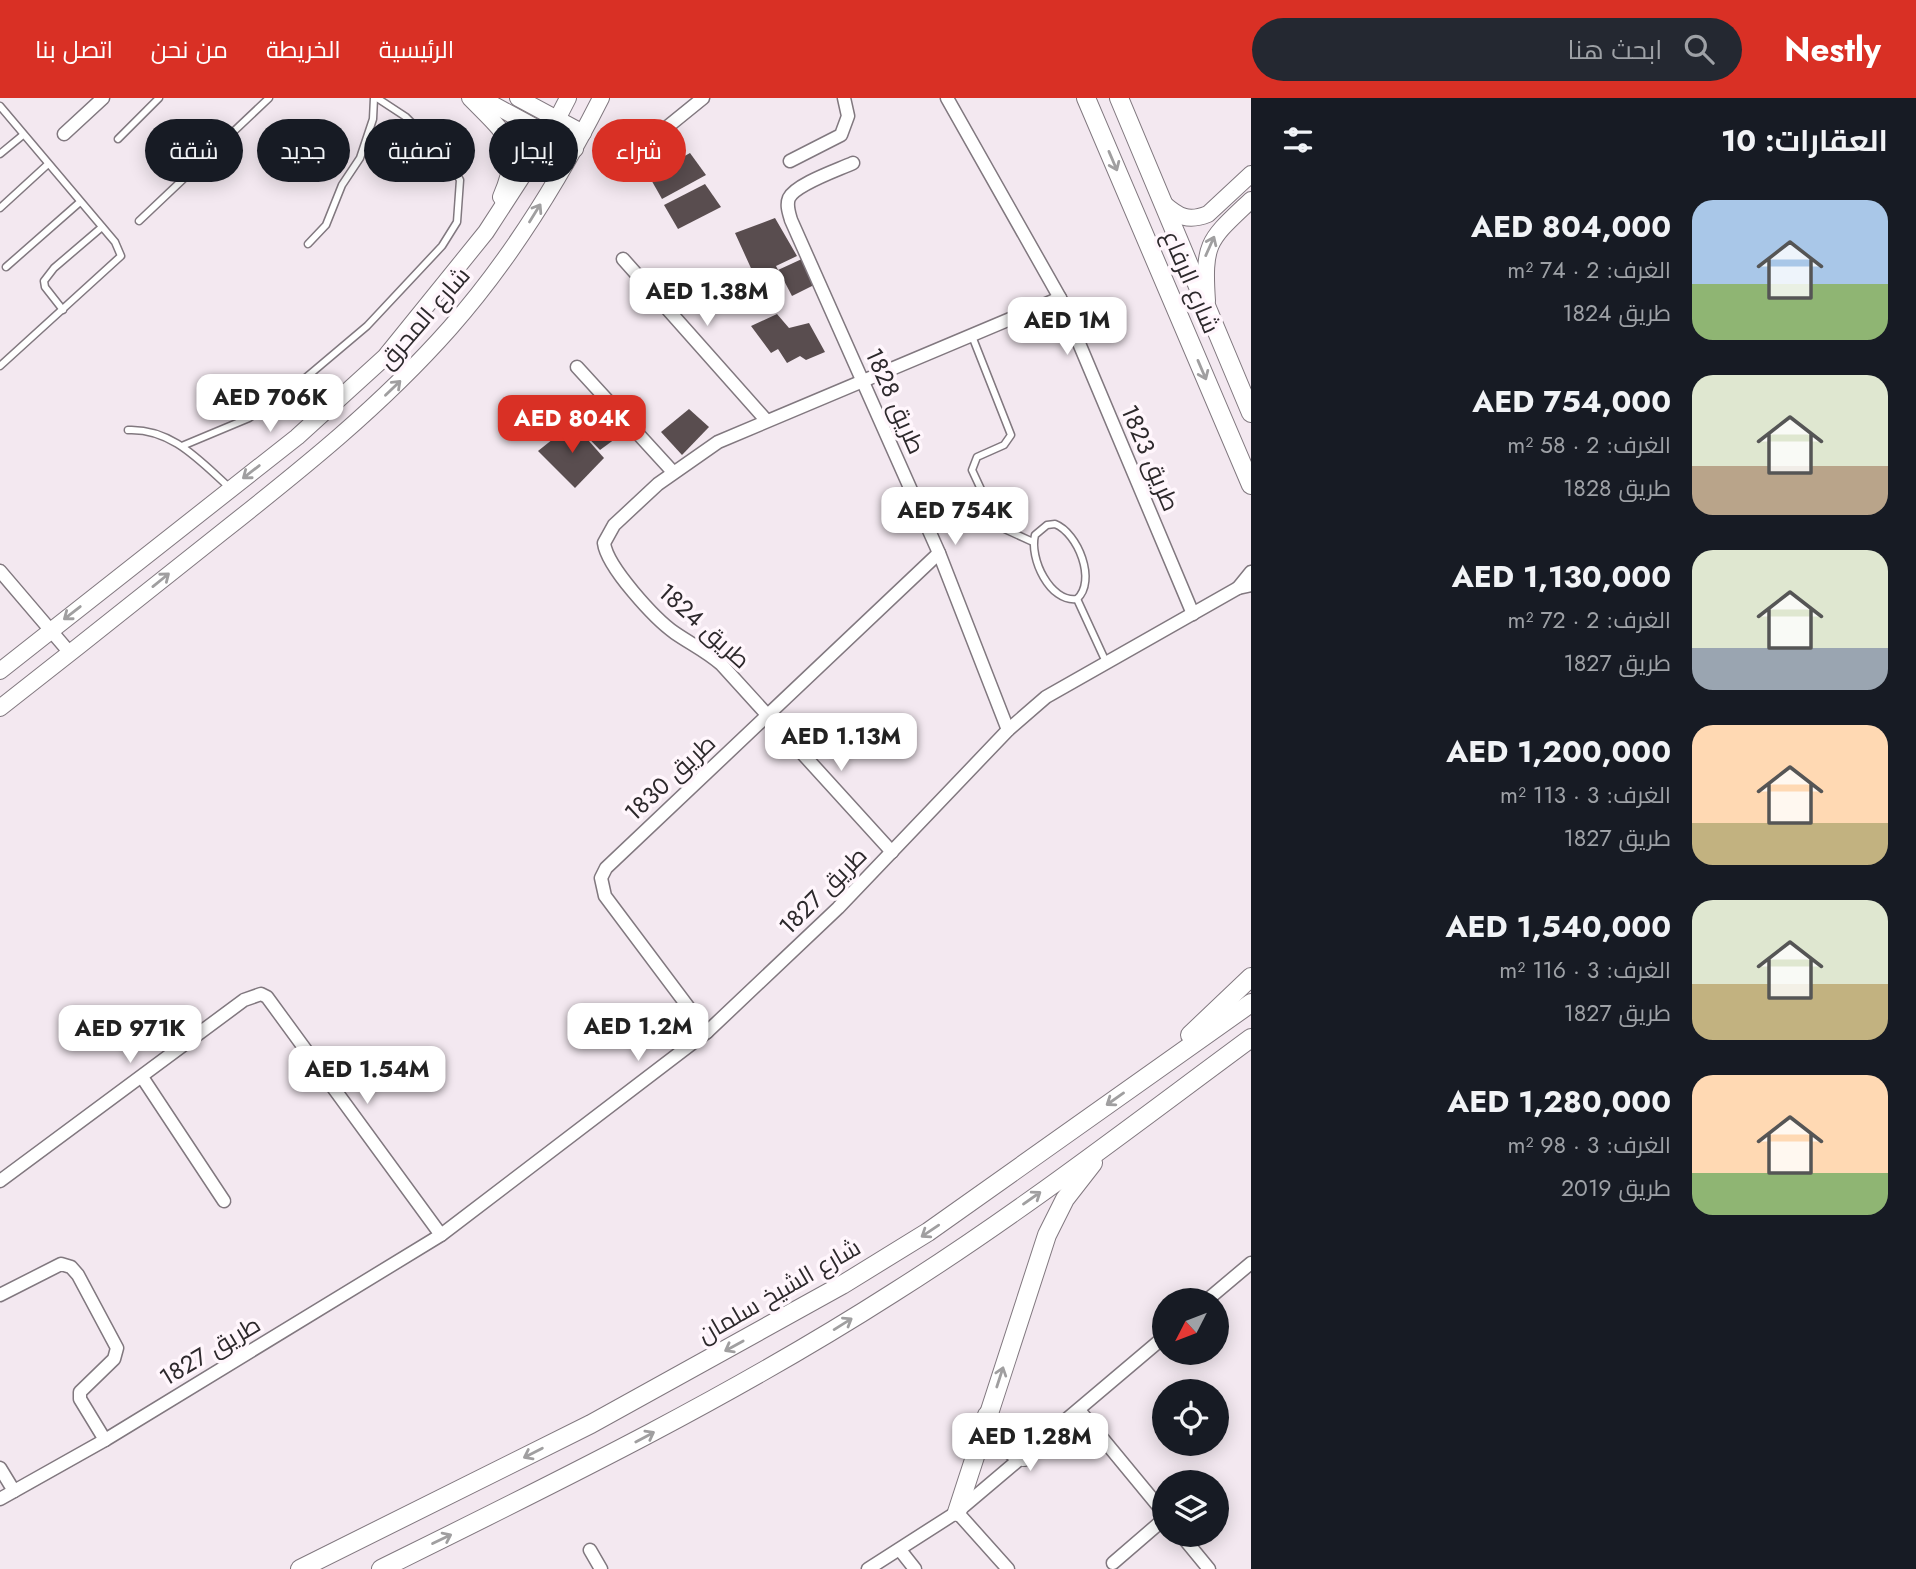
<!DOCTYPE html>
<html lang="ar">
<head>
<meta charset="utf-8">
<style>
	body { margin:0; font-family:Jost,Cairo,sans-serif; background:#242831; color:#f1f3f6; direction:rtl; height:100vh; display:flex; flex-direction:column; font-size:26px; white-space:nowrap }
	* { box-sizing:border-box; margin:0 }
	p { font-size:23px; color:#9ea1a6 }
	.icon { flex:none; width:38px; height:38px; fill:none; stroke:currentColor; stroke-width:2; stroke-linecap:round; stroke-linejoin:round }
	.map { position:relative; flex:1; overflow:hidden; direction:ltr }
	.panel { display:flex; flex-direction:column; background:#171b24; width:665px }
	.panel>* { flex:none }
	.guide { position:absolute; left:21px; top:21px; width:665px; height:63px; direction:rtl; display:flex; gap:14px }
	.needle { width:46px; rotate:228deg }
	.fabs { position:absolute; left:1152px; top:1190px; display:grid; gap:14px }
	.fabs a { display:grid; place-items:center; width:77px; height:77px; border-radius:50%; background:#171b24; box-shadow:0 4px 18px #0003; font-size:35px }
	.price { position:absolute; translate:-50% -60px; padding:0 16px; border-radius:14px; background:#fff; color:#222; font-size:23px; line-height:46px; filter:drop-shadow(0 2px 4px #0008) }
	.price::after { content:''; position:absolute; left:50%; top:42px; width:21px; height:16px; margin-left:-10px; background:inherit; clip-path:polygon(0 0,100% 0,50% 100%) }
	.price.active { background:#d93025; color:#fff }
	ul { padding:0; list-style:none }
	li { display:flex; align-items:center; gap:21px; height:175px; padding:0 28px }
	li span { display:grid; place-items:center; flex:none; width:196px; height:140px; border-radius:21px; color:#555 }
	li>.icon { margin-inline-start:auto }
	span .icon { width:84px; height:84px; fill:#fffc; stroke-width:1 }
	li b { font-size:30px }
	h2 { display:flex; justify-content:space-between; align-items:center; height:84px; padding:0 28px; font-size:30px }
	.chip { padding:0 24px; border-radius:32px; background:#171b24; box-shadow:0 4px 18px #0003; font-size:24px; line-height:63px }
	.chip.active { background:#d93025; color:#fff }
	header { display:flex; align-items:center; gap:42px; box-sizing:border-box; height:98px; padding:0 35px; background:#d93025; color:#fff }
	header strong { font-size:33px }
	nav { display:flex; gap:38px; margin-inline-start:auto; font-size:24px }
	.search { width:490px; height:63px; background:#242831; display:flex; align-items:center; gap:18px; box-sizing:border-box; padding:0 24px; border-radius:38px; color:#9ea1a6; font-size:26px }
	main { display:flex; flex:1; min-height:0 }
	.map>svg:first-child { display:block }
	.building { fill:#594d4f }
	.lines { fill:none; stroke-linecap:round; stroke-linejoin:round }
	.lane-casing { stroke:#81787f; stroke-width:9 }
	.street-casing { stroke:#81787f; stroke-width:15 }
	.secondary-casing { stroke:#81787f; stroke-width:18 }
	.primary-casing { stroke:#81787f; stroke-width:20 }
	.lane { stroke:#fff; stroke-width:6 }
	.street { stroke:#fff; stroke-width:12 }
	.secondary { stroke:#fff; stroke-width:16 }
	.primary { stroke:#fff; stroke-width:18 }
	.oneway { stroke:#a09fa0 }
	.labels { text-anchor:middle; stroke-width:7; stroke-linejoin:round; paint-order:stroke }
	.street-label { font-size:24px; fill:#2d292c; stroke:#fff6fc }
</style>
</head>
<body>
<header>
<strong>Nestly</strong>
<div class="search"><svg class="icon" aria-label="search" viewBox="0 0 24 24"><circle cx="10" cy="10" r="6"/><path d="M15 15l6 6"/></svg>ابحث هنا</div>
<nav><a>الرئيسية</a><a>الخريطة</a><a>من نحن</a><a>اتصل بنا</a></nav>
</header>
<main>
<section class="panel">
<h2>العقارات: 10<svg class="icon" aria-label="filters" viewBox="0 0 24 24"><path d="M4 7h16M4 17h16"/><circle cx="9" cy="7" r="2"/><circle cx="15" cy="17" r="2"/></svg></h2>
<ul>
<li><span style="background:linear-gradient(#a9c7e8 60%,#8fb573 0)"><svg class="icon" aria-label="home" viewBox="0 0 24 24"><path d="M3 11l9-7 9 7M6 9v11h12V9"/></svg></span><div><b>AED 804,000</b><p>الغرف: 2 · 74 m²</p><p>طريق 1824</p></div></li>
<li><span style="background:linear-gradient(#dfe7d0 65%,#b9a48a 0)"><svg class="icon" aria-label="home" viewBox="0 0 24 24"><path d="M3 11l9-7 9 7M6 9v11h12V9"/></svg></span><div><b>AED 754,000</b><p>الغرف: 2 · 58 m²</p><p>طريق 1828</p></div></li>
<li><span style="background:linear-gradient(#dfe7d0 70%,#9aa5b1 0)"><svg class="icon" aria-label="home" viewBox="0 0 24 24"><path d="M3 11l9-7 9 7M6 9v11h12V9"/></svg></span><div><b>AED 1,130,000</b><p>الغرف: 2 · 72 m²</p><p>طريق 1827</p></div></li>
<li><span style="background:linear-gradient(#ffd9b3 70%,#c2b280 0)"><svg class="icon" aria-label="home" viewBox="0 0 24 24"><path d="M3 11l9-7 9 7M6 9v11h12V9"/></svg></span><div><b>AED 1,200,000</b><p>الغرف: 3 · 113 m²</p><p>طريق 1827</p></div></li>
<li><span style="background:linear-gradient(#dfe7d0 60%,#c2b280 0)"><svg class="icon" aria-label="home" viewBox="0 0 24 24"><path d="M3 11l9-7 9 7M6 9v11h12V9"/></svg></span><div><b>AED 1,540,000</b><p>الغرف: 3 · 116 m²</p><p>طريق 1827</p></div></li>
<li><span style="background:linear-gradient(#ffd9b3 70%,#8fb573 0)"><svg class="icon" aria-label="home" viewBox="0 0 24 24"><path d="M3 11l9-7 9 7M6 9v11h12V9"/></svg></span><div><b>AED 1,280,000</b><p>الغرف: 3 · 98 m²</p><p>طريق 2019</p></div></li>
</ul>
</section>
<div class="map">
<svg width="1251" height="1471" viewBox="0 0 1251 1471">
	<rect width="100%" height="100%" fill="#f3e8f0"/>
	<g class="building">
		<path d="M690,55L706,77L662,101L649,78Z"/>
		<path d="M705,86L721,109L678,131L664,107Z"/>
		<path d="M775,120L797,158L776,168L778,172L804,160L816,186L792,198L781,177L760,190L735,135Z"/>
		<path d="M777,216L789,230L809,225L825,254L806,262L800,258L787,265L778,251L771,255L751,228Z"/>
		<path d="M585,305L619,338L600,352L570,321Z"/>
		<path d="M689,311L709,329L682,357L661,334Z"/>
		<path d="M573,325L604,360L575,390L538,353Z"/>
	</g>
	<g class="lines">
		<g class="lane-casing">
			<g id="lane">
				<path d="M0,8L115,144L121,158L0,268"/>
				<path d="M118,41L159,0"/>
				<path d="M0,56L23,37"/>
				<path d="M0,110L47,67"/>
				<path d="M139,123L269,0"/>
				<path d="M308,146L326,127L342,87L360,60L373,21L374,0"/>
				<path d="M6,169L80,104"/>
				<path d="M63,212L45,189L44,183L54,170L102,129"/>
				<path d="M972,238L1011,337L1004,347L977,359L972,372L998,428L1033,444"/>
				<path d="M128,332C171,330 199,362 229,389"/>
				<path d="M182,348L249,320L290,293L367,228L442,148L457,124L460,82L448,61L406,19L377,0"/>
				<path d="M1055,426C1078,435 1097,483 1077,501C1050,505 1029,460 1035,437L1047,427Z"/>
				<path d="M1077,501L1106,564"/>
			</g>
		</g>
		<g class="street-casing">
			<g id="street">
				<path d="M947,0L1060,200L1193,516"/>
				<path d="M64,36L103,0"/>
				<path d="M790,63L841,37L848,18L844,0"/>
				<path d="M853,65C838,72 796,86 789,100C786,107 789,115 791,122L939,455L1008,632"/>
				<path d="M613,73L703,0"/>
				<path d="M623,161L766,322"/>
				<path d="M577,269L673,374"/>
				<path d="M0,473L70,555"/>
				<path d="M1251,474L1238,490L1251,487"/>
				<path d="M892,754L721,566C706,553 691,546 675,535C655,521 607,469 604,445L614,427L658,386L718,344L1060,200"/>
				<path d="M707,934L605,798L601,780L606,770L939,455"/>
				<path d="M142,979L224,1103"/>
				<path d="M0,1083L244,902L261,896L267,899L441,1137"/>
				<path d="M0,1197L61,1166L71,1169L78,1177L117,1250L114,1261L80,1294V1301L105,1342"/>
				<path d="M1207,1202L1251,1165"/>
				<path d="M1079,1312L1164,1415"/>
				<path d="M0,1370L14,1393"/>
				<path d="M0,1401L105,1342L441,1137L707,934L838,810L1008,632L1046,599L1238,490"/>
				<path d="M957,1414L1008,1471"/>
				<path d="M1181,1437L1209,1471"/>
				<path d="M590,1452L601,1471"/>
				<path d="M900,1452L915,1471"/>
				<path d="M1113,1465L1164,1421"/>
				<path d="M868,1471L957,1414L1164,1239"/>
			</g>
		</g>
		<g class="secondary-casing">
			<g id="secondary">
				<path d="M470,0C506,37 524,46 501,99"/>
				<path d="M481,0L575,51"/>
				<path d="M518,0L583,35"/>
				<path d="M1163,105C1179,119 1188,124 1208,116L1251,76"/>
				<path d="M1207,203C1203,143 1209,142 1251,102"/>
				<path d="M0,573L297,339L385,259L486,134L549,37L568,0"/>
				<path d="M0,610C74,552 147,494 221,435C302,371 381,308 450,230C510,162 560,81 601,0"/>
			</g>
		</g>
		<g class="primary-casing">
			<g id="primary">
				<path d="M1086,0L1251,387"/>
				<path d="M1119,0L1251,315"/>
				<path d="M1190,937L1251,879"/>
				<path d="M987,1317C992,1339 1003,1351 1024,1359"/>
				<path d="M957,1414L1047,1137L1065,1101L1093,1065"/>
				<path d="M300,1471L591,1326L842,1187L928,1134L1251,905"/>
				<path d="M381,1471C555,1385 729,1300 893,1195C1017,1117 1133,1027 1251,940"/>
			</g>
		</g>
		<use href="#lane" class="lane"/>
		<use href="#street" class="street"/>
		<use href="#secondary" class="secondary"/>
		<use href="#primary" class="primary"/>
	</g>
	<defs><path id="oneway-shaft" d="M-6 0H5M1.5-3L5.5 0L1.5 3" fill="none" stroke-width="1.6" stroke-linecap="round" stroke-linejoin="round" transform="scale(1.75)"/></defs>
	<g class="oneway">
		<use href="#oneway-shaft" transform="translate(1113 63) rotate(67)"/>
		<use href="#oneway-shaft" transform="translate(535 115) rotate(-58)"/>
		<use href="#oneway-shaft" transform="translate(1210 148) rotate(-66)"/>
		<use href="#oneway-shaft" transform="translate(1202 272) rotate(67)"/>
		<use href="#oneway-shaft" transform="translate(393 290) rotate(-44)"/>
		<use href="#oneway-shaft" transform="translate(251 374) rotate(142)"/>
		<use href="#oneway-shaft" transform="translate(161 482) rotate(-39)"/>
		<use href="#oneway-shaft" transform="translate(72 515) rotate(142)"/>
		<use href="#oneway-shaft" transform="translate(1115 1001) rotate(145)"/>
		<use href="#oneway-shaft" transform="translate(1032 1100) rotate(-35)"/>
		<use href="#oneway-shaft" transform="translate(930 1133) rotate(146)"/>
		<use href="#oneway-shaft" transform="translate(843 1226) rotate(-32)"/>
		<use href="#oneway-shaft" transform="translate(734 1248) rotate(151)"/>
		<use href="#oneway-shaft" transform="translate(1000 1279) rotate(-72)"/>
		<use href="#oneway-shaft" transform="translate(645 1339) rotate(-28)"/>
		<use href="#oneway-shaft" transform="translate(533 1355) rotate(153)"/>
		<use href="#oneway-shaft" transform="translate(442 1441) rotate(-26)"/>
	</g>
	<g class="labels">
		<g class="street-label">
			<text transform="translate(1191 184) rotate(67)" y="8">شارع الرفاع</text>
			<text transform="translate(424 220) rotate(-49)" y="8">شارع المحرق</text>
			<text transform="translate(895 303) rotate(66)" y="8">طريق 1828</text>
			<text transform="translate(1150 360) rotate(67)" y="8">طريق 1823</text>
			<text transform="translate(704 528) rotate(42)" y="8">طريق 1824</text>
			<text transform="translate(670 680) rotate(-43)" y="8">طريق 1830</text>
			<text transform="translate(823 793) rotate(-45)" y="8">طريق 1827</text>
			<text transform="translate(779 1193) rotate(-30)" y="8">شارع الشيخ سلمان</text>
			<text transform="translate(210 1253) rotate(-31)" y="8">طريق 1827</text>
		</g>
	</g>
</svg>
<div class="fabs">
<a><svg class="needle" viewBox="-14 -14 28 28"><path d="M0-13l5 13h-10z" fill="#e53935"/><path d="M0 13l5-13h-10z" fill="#9ea1a6"/></svg></a>
<a><svg class="icon" aria-label="locate" viewBox="0 0 24 24"><circle cx="12" cy="12" r="6"/><path d="M12 2v4M12 18v4M2 12h4M18 12h4"/></svg></a>
<a><svg class="icon" aria-label="layers" viewBox="0 0 24 24"><path d="M12 4l9 5-9 5-9-5zM3 14l9 5 9-5"/></svg></a>
</div>
<b class="price" style="left:707px;top:230px">AED 1.38M</b>
<b class="price" style="left:1067px;top:259px">AED 1M</b>
<b class="price" style="left:270px;top:336px">AED 706K</b>
<b class="price active" style="left:572px;top:357px">AED 804K</b>
<b class="price" style="left:955px;top:449px">AED 754K</b>
<b class="price" style="left:841px;top:675px">AED 1.13M</b>
<b class="price" style="left:638px;top:965px">AED 1.2M</b>
<b class="price" style="left:130px;top:967px">AED 971K</b>
<b class="price" style="left:367px;top:1008px">AED 1.54M</b>
<b class="price" style="left:1030px;top:1375px">AED 1.28M</b>
<div class="guide">
<a class="chip active">شراء</a>
<a class="chip">إيجار</a>
<a class="chip">تصفية</a>
<a class="chip">جديد</a>
<a class="chip">شقة</a>
</div>
</div>
</main>
</body>
</html>
